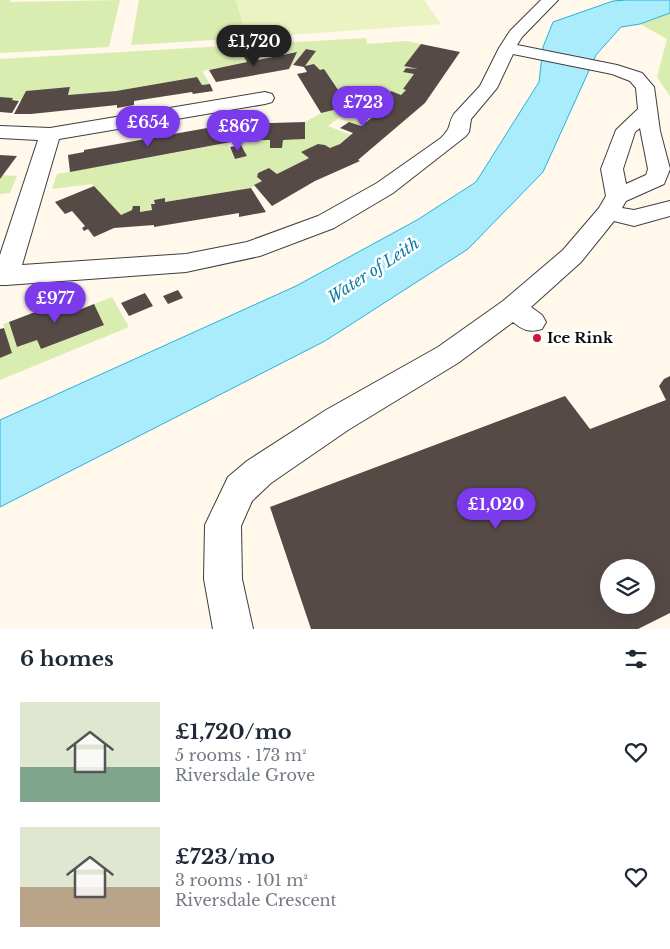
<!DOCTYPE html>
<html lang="en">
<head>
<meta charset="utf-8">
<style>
	body { margin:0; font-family:"Libre Baskerville",serif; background:#f6f6f7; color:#1f2937; height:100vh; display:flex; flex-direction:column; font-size:19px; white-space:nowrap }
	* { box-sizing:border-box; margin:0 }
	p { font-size:16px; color:#747a83 }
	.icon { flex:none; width:28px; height:28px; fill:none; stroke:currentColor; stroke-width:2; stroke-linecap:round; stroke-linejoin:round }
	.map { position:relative; height:629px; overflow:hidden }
	.drawer { display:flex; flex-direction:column; background:#fff; flex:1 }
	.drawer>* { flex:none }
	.fabs { position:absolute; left:600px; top:559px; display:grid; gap:10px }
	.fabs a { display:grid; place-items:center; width:55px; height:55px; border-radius:50%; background:#fff; box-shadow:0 5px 20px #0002; font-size:25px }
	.price { position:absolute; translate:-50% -42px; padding:0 11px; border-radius:18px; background:#7c3aed; color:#fff; font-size:16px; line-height:32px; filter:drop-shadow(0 1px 2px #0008) }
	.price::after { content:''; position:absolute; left:50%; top:30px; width:15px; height:11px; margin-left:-8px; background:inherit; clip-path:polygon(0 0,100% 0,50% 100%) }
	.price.selected { background:#222; color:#fff }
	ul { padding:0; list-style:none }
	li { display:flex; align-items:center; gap:15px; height:125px; padding:0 20px }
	li span { display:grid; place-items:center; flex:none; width:140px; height:100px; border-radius:0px; color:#555 }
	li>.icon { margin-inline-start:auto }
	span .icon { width:60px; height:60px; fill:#fffc; stroke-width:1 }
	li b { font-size:21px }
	h2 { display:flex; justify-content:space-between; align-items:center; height:60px; padding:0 20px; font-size:21px }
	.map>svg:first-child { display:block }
	.green { fill:#daedb1 }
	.pitch { fill:#ebf3c3 }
	.water { fill:#aaebfc; stroke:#2ab1da }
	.building { fill:#564a47; fill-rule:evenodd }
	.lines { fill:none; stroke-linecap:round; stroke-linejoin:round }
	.minor-casing { stroke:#3f3f3f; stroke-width:2 }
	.minor { fill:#fff; fill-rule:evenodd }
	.poi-dot { fill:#c9173d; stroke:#fff; stroke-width:2 }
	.labels { text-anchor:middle; stroke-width:5; stroke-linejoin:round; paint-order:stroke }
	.poi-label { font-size:15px; font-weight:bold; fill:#0c0c0c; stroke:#fff; text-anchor:start }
	.water-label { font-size:16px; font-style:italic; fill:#0a7da9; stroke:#fff }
</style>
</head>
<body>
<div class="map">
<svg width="670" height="629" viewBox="0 0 670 629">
	<rect width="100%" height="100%" fill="#fff8eb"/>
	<g class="green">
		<path d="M0,0H10V2L120,0L109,47L0,53Z"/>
		<path d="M139,0H236L247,38L131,45Z"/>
		<path d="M670,13V96L657,77L667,39L640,24Z"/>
		<path d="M366,38L367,44L406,41L421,44L404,66L418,69L406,68L403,71L414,74L403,89L406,90L401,95L391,92L382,99L370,94L361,101L382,110L361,126L339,118L328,126L351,135L335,147L330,148C320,141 312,147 302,152L309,158L277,174L269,168L258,173L257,177L262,181L251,188L165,202V198L155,200V204L151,205L152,210L140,212V206H134L132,210L121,215L92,184L52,189L57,174L227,143L235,159L247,156L240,140H270V148H282L283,140L305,139V122L321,113L338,109L335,105L347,102L324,69L320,70L314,64L304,67L315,51L306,49L289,69L296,52L258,60L254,55L244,57L247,62L202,71L210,84L202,85L196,77L116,91L68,95L70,88L22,101L0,97V59Z"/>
		<path d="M3,175L17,176L10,193L0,194V179Z"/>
		<path d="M112,297L129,327L0,380V358L12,353L3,324L9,322L17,347L37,340L41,349L104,325L94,304Z"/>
	</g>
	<path class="pitch" d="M236,0H424L441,24L247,38Z"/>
	<path class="water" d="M627,0H670V13L640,24L621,27L596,55L543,172L468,249L325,341L0,507V420L296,286L417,220L476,182L539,82L543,47L553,22L613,1Z"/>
	<g class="building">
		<path d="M421,44L460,52L425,103L358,160L360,161L315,181L272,206L254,185L262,181L257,177L258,173L269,168L277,174L309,158L301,152L318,144L325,145L330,148L340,144L353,133L340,128L349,122L361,126L382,110L373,106L382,99L391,91L401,95L406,90L403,89L414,74L403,72L406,68L418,69L404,66Z"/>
		<path d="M306,49L316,51L305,66L314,64L320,70L324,69L347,103L335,105L338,109L321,113L297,74L307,72L304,67L293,65Z"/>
		<path d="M297,52L289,69L278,71L216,82L209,70L247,62L244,57L254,55L258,60Z"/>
		<path d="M197,77L202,85L210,84L213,91L193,94L192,92L134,101V105L117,108V105L31,114H14L26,91L70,87L68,95L116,91Z"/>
		<path d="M0,97L13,98L12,100L19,101L12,113L0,112Z"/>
		<path d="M305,122V139L283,140L282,148H270V140H242L238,124Z"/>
		<path d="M224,125L231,142L70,172L68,155L84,152V150Z"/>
		<path d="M241,145L247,156L235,159L230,147Z"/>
		<path d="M0,155L17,156L0,179Z"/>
		<path d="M94,186L121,215L132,210L133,206H140V212L152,210L151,204H155L154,200L165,198V202L251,188L266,212L239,217V213L154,227V225L114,228L94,237L88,229L84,231L82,228L85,226L72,211L65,214L55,202Z"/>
		<path d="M178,290L183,298L168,304L163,296Z"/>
		<path d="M145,293L153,306L129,316L121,303Z"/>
		<path d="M74,297L79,310L94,304L104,325L41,349L37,340L17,347L9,322Z"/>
		<path d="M4,328L12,353L0,358V329Z"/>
		<path d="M670,376V613L638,629H311L270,507L565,396L590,429L666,400L659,386L664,379ZM609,568H646V605H609Z"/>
	</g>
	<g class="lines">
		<g class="minor-casing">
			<path id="minor" d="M541,0H558L522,37L517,45L617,65L642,73L654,87L660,131L670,169L664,184L626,201L622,208L634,210L670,201V216L634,226L614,221L581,262L531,307L542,315L546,322L542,329C529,333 523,330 513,322L458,363L348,430L271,483L252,501L241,526L242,579L253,629H213L204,579L205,525L228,477L247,461L326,410L438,347L503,301L563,250L599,208L606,196L601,169L616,130L638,109L636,88L630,81L612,74L513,54L497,88L471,119L469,132L466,136L393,193L334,228L260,256L186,272L6,285H0V255L38,140L0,138V126L50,128L265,92L272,94L274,98L272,102L265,104L59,139L22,265L186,254L247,242L318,216L377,183L441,138C453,126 447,125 454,114L480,86L499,48L510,31ZM640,128L648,169L646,175L626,184L623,169L635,132Z"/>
		</g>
		<use href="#minor" class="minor"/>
	</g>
	<circle class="poi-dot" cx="537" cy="338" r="5"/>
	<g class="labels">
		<g class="poi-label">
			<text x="547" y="343">Ice Rink</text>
		</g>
		<g class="water-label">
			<text transform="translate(373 270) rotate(-33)" y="6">Water of Leith</text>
		</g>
	</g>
</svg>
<div class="fabs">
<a><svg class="icon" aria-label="layers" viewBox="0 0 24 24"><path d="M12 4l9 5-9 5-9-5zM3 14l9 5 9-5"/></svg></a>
</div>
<b class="price selected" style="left:254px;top:67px">£1,720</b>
<b class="price" style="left:363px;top:128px">£723</b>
<b class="price" style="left:148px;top:148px">£654</b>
<b class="price" style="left:238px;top:152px">£867</b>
<b class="price" style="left:55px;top:324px">£977</b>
<b class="price" style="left:496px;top:530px">£1,020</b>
</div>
<section class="drawer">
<h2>6 homes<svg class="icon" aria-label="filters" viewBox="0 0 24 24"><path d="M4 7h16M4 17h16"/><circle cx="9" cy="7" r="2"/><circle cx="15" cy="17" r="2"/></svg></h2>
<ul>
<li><span style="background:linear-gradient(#dfe7d0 65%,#7fa58c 0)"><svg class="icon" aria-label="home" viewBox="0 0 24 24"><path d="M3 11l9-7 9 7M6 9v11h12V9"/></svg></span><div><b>£1,720/mo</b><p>5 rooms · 173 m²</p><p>Riversdale Grove</p></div><svg class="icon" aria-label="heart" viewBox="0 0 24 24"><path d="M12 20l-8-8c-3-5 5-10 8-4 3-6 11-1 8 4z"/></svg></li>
<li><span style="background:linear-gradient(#dfe7d0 60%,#b9a48a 0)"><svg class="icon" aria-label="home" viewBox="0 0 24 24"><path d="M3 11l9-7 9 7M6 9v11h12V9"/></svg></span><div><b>£723/mo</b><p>3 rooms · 101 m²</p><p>Riversdale Crescent</p></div><svg class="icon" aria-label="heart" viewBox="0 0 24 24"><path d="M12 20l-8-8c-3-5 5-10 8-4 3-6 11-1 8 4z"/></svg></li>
</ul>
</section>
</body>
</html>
